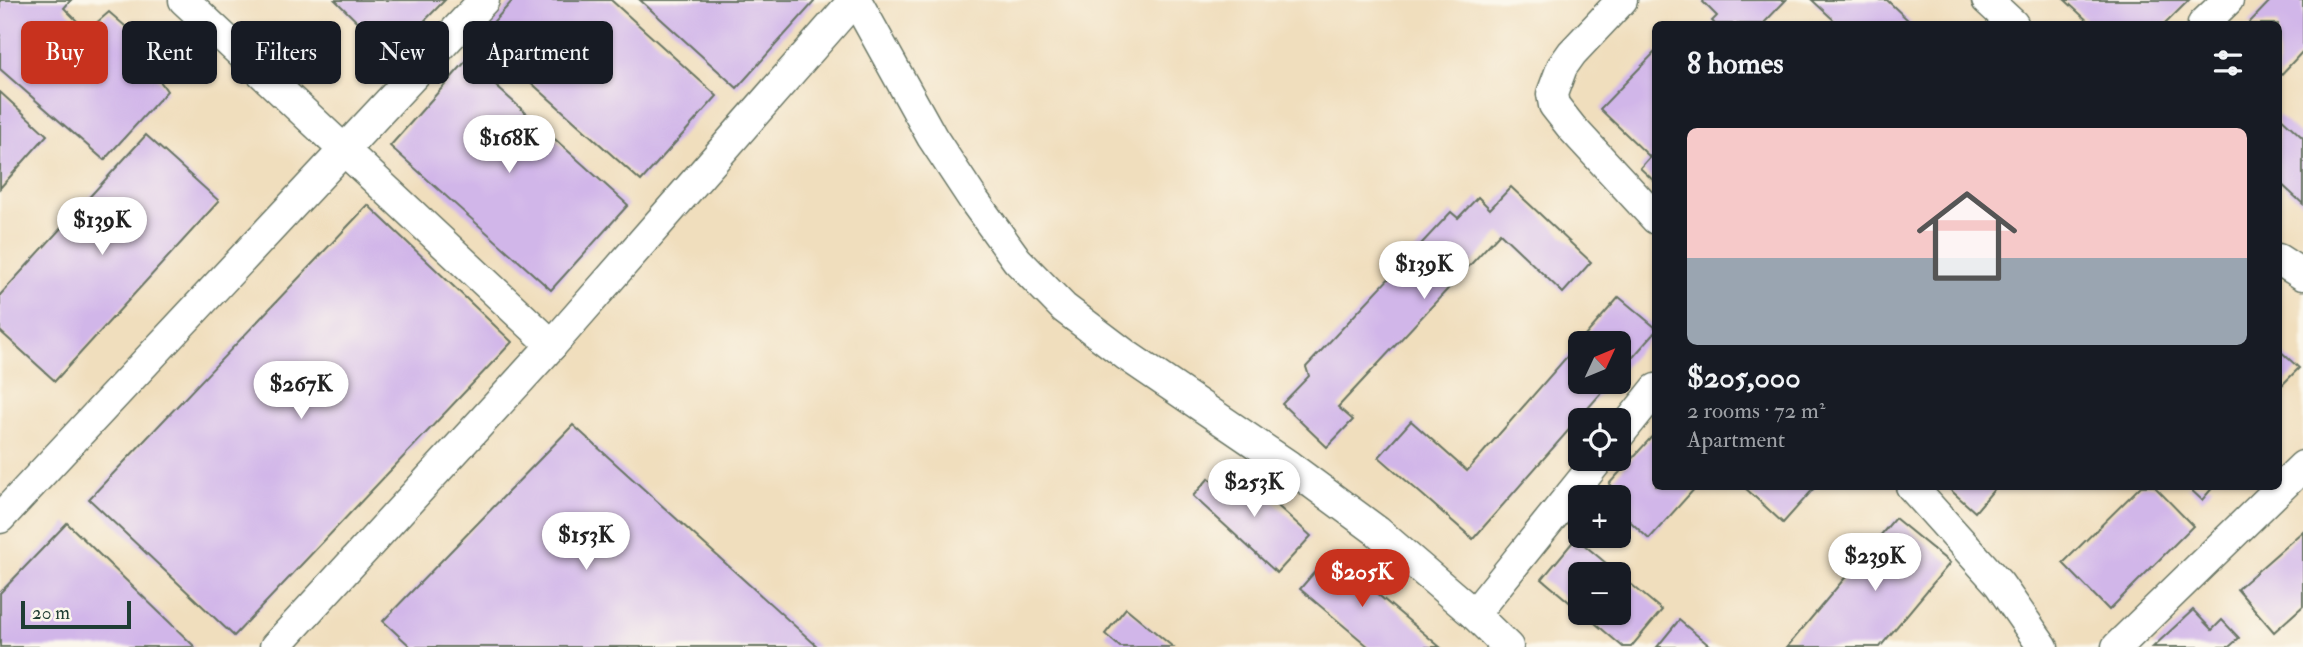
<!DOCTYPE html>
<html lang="en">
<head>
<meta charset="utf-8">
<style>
	body { margin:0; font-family:"IM FELL Double Pica",serif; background:#242831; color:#f1f3f6; height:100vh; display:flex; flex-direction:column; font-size:26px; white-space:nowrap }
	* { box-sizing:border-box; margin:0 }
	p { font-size:23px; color:#9ea1a6 }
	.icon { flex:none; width:38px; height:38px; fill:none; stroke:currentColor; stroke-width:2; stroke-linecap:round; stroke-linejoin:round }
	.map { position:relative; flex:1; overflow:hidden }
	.sheet { position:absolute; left:1652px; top:21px; width:630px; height:469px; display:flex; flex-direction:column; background:#171b24; border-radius:10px; box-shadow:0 2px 5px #0004 }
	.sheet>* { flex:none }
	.hud { position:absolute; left:21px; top:21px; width:665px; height:63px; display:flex; gap:14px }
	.needle { width:46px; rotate:46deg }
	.tools { position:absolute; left:1568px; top:331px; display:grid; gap:14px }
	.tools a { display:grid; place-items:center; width:63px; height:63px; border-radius:10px; background:#171b24; box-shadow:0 2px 5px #0004; font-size:35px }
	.scale { position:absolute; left:21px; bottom:18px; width:110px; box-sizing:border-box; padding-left:7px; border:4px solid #1f3d34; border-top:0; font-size:19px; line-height:24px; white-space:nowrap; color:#1f3d34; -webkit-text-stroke:5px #fbf7ec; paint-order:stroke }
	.price { position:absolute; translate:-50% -60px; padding:0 16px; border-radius:24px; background:#fff; color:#222; font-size:23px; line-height:46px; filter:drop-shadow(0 2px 4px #0008) }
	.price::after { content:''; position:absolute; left:50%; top:42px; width:21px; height:16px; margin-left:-10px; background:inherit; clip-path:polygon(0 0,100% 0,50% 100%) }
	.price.active { background:#c8321e; color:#fff }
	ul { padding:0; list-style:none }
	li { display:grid; align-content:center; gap:14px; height:371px; padding:0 35px }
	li+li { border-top:2px solid #363941 }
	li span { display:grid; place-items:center; height:217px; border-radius:10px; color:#555 }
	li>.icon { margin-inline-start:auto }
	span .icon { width:126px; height:126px; fill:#fffc; stroke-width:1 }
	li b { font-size:30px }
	h2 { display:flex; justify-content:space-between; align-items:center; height:84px; padding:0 35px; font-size:30px }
	.tag { padding:0 24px; border-radius:10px; background:#171b24; box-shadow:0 2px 5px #0004; font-size:24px; line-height:63px }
	.tag.active { background:#c8321e; color:#fff }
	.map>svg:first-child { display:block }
	.building { fill:#d1b6e9 }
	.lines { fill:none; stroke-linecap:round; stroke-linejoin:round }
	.street-casing { stroke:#687564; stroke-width:33 }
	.street { stroke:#fff; stroke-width:30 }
</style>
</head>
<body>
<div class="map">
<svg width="2303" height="647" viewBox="0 0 2303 647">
	<rect width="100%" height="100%" fill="#fbf7ec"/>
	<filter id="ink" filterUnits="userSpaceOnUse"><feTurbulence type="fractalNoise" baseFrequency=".0143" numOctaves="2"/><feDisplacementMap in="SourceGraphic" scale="14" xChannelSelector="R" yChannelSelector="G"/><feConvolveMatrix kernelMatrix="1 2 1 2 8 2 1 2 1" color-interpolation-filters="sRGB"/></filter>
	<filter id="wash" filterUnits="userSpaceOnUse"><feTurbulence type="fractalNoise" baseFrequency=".00686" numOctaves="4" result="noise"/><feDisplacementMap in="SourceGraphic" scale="28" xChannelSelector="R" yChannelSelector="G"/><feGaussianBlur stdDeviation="1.57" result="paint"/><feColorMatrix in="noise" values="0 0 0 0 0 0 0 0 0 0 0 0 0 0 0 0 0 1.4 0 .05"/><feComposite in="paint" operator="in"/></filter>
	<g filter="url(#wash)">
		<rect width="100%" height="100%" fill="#f0debd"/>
		<g id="blocks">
			<g class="building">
				<path d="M0,0H71L64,8L87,31L109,12L164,60L153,71L167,91L104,160L0,69Z"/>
				<path d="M335,0H445L391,55Z"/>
				<path d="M513,0H611L717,96L641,181L480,37Z"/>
				<path d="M640,0H812L814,2L737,88Z"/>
				<path d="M1704,0H1786L1763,24H1715L1712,21L1717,16L1703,2Z"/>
				<path d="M1812,0H1887L1912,24H1838Z"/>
				<path d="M2065,0H2189L2165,24H2091Z"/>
				<path d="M2271,0H2303V51L2278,78V24H2248Z"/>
				<path d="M1656,51V183L1640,168L1650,157L1600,109Z"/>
				<path d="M467,60L628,205L551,290L390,146Z"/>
				<path d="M0,92L47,135L0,188Z"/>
				<path d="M2278,115L2303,138V204L2278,181Z"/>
				<path d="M146,135L219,201L55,381L0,331V295Z"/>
				<path d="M1511,187L1591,262L1563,293L1500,233L1338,407L1353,420L1327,447L1282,404L1309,376L1306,367L1451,212L1458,218L1478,197L1490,209Z"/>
				<path d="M368,205L512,342L234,636L89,499Z"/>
				<path d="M1619,297L1656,328V331L1619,373V343H1580V382H1611L1473,539L1379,457L1411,421L1467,471Z"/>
				<path d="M2278,349L2299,368L2278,389Z"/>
				<path d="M573,425L818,647H411L383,621Z"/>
				<path d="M1656,432V486H1697L1649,539L1619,511V497H1611L1616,491L1609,484Z"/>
				<path d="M1236,468L1311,536L1277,573L1193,496L1209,478L1219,487Z"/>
				<path d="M1743,486H1816L1783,523Z"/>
				<path d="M1946,486H1997L1975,512Z"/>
				<path d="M2141,486H2154L2193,526L2109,610L2063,563Z"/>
				<path d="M2187,486H2214L2202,500Z"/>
				<path d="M1895,518L1950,563L1880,647H1787Z"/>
				<path d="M67,523L195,647H0V593Z"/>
				<path d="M2303,531V606L2274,632L2237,589Z"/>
				<path d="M1576,538L1662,610L1631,647H1623L1582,612H1619V574H1580V611L1542,579Z"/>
				<path d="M1330,554L1440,647H1369L1300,589Z"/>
				<path d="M1126,608L1173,647H1120L1105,634Z"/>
				<path d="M2193,610L2212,630L2222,620L2239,638L2229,647H2153Z"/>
				<path d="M1679,620L1711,647H1657Z"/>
			</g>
		</g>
	</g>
	<g filter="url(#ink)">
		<use href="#blocks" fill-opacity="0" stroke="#687564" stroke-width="2"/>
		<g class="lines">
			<g class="street-casing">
				<g id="street">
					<path d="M184,0L552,345"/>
					<path d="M856,0L932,137L975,202L1017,260L1064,308L1126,355L1289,466L1377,531L1474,614"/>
					<path d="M1622,0L1572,53L1562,67L1552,94L1554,105L1572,128L1656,219"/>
					<path d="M1987,0L2013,24"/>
					<path d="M2203,24L2228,0"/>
					<path d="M2278,259L2303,275"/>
					<path d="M1619,435L1656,389"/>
					<path d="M1911,486L1999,584L2043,647"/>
					<path d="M0,518L484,0"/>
					<path d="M275,647L552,345L854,0"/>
					<path d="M1508,647L1474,614L1600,458"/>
					<path d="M2117,647L2303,466"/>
				</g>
			</g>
			<use href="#street" class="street"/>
		</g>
	</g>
</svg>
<div class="tools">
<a><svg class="needle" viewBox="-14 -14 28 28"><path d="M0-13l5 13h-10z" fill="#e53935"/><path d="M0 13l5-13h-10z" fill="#9ea1a6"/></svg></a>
<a><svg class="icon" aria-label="locate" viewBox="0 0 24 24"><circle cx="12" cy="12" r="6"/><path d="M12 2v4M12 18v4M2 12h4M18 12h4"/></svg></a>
<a>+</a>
<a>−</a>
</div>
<div class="scale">20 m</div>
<b class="price" style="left:509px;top:175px">$168K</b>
<b class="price" style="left:102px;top:257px">$139K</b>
<b class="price" style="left:1424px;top:301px">$139K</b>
<b class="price" style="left:301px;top:421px">$267K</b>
<b class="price" style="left:1254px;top:519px">$253K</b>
<b class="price" style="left:586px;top:572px">$153K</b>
<b class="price" style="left:1875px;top:593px">$239K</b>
<b class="price active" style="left:1362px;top:609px">$205K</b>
<div class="hud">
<a class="tag active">Buy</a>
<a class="tag">Rent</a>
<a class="tag">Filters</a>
<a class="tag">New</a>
<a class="tag">Apartment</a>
</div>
<section class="sheet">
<h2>8 homes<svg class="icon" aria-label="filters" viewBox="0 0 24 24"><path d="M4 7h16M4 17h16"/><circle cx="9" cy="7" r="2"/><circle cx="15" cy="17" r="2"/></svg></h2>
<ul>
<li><span style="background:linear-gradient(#f6c9c9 60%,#9aa5b1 0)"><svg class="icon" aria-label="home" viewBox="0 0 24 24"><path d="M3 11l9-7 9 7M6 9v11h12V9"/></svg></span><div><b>$205,000</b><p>2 rooms · 72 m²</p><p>Apartment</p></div></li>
</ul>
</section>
</div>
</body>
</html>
